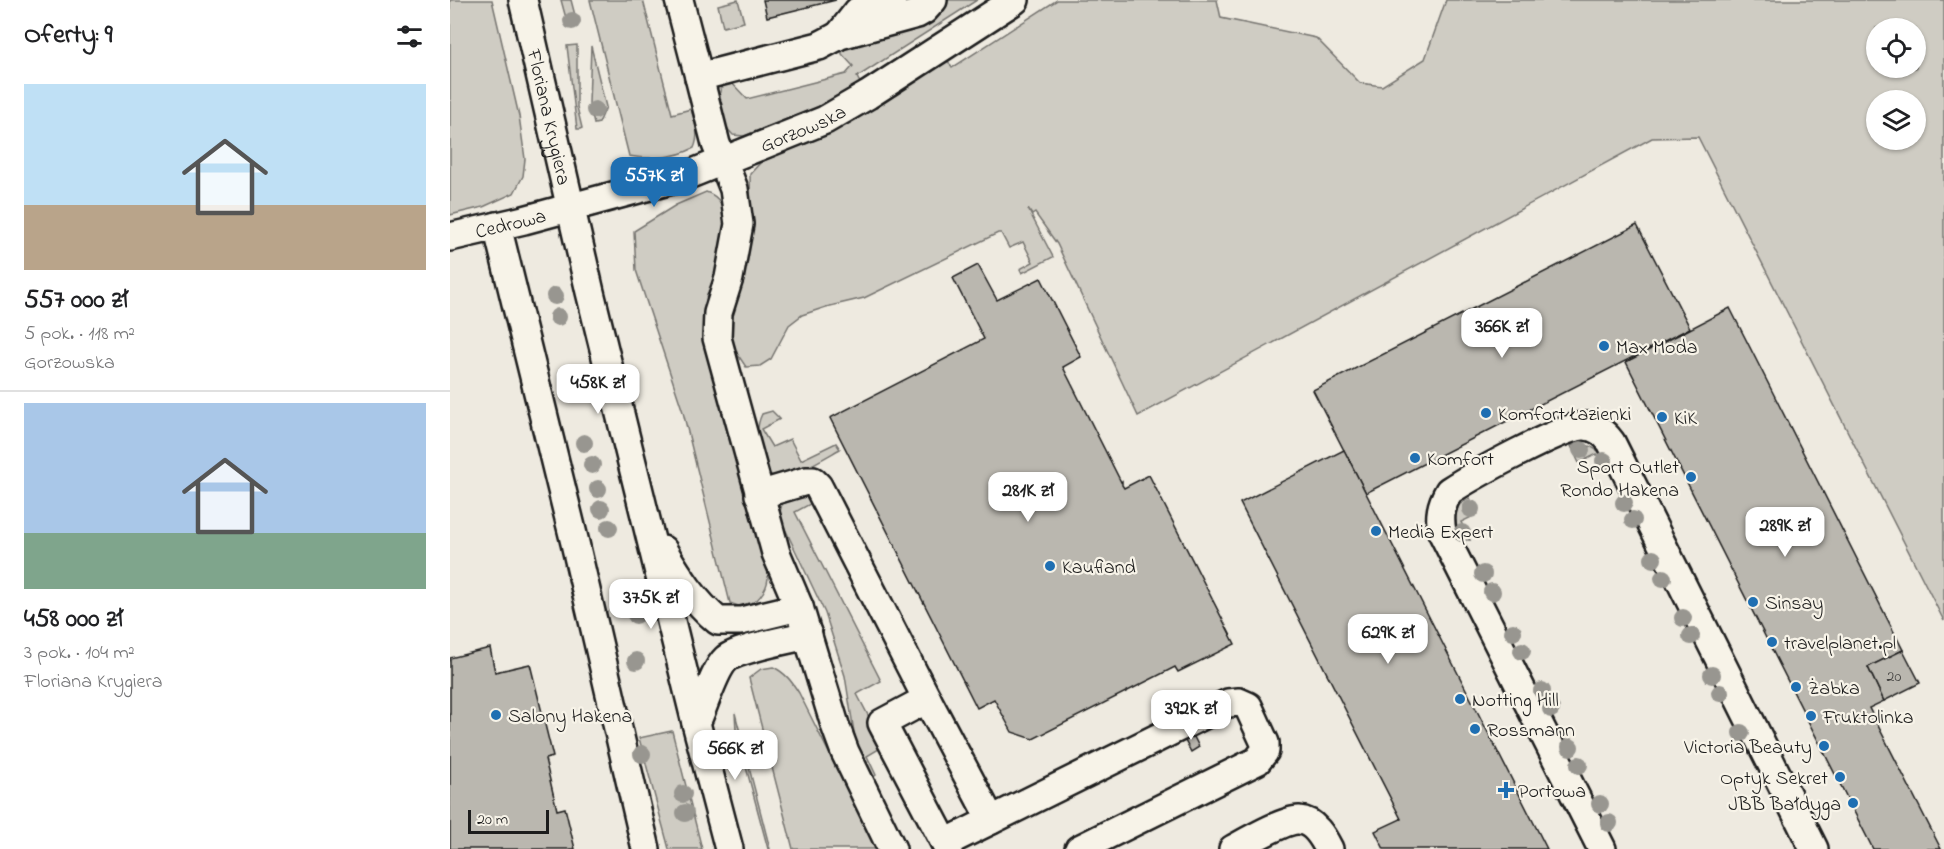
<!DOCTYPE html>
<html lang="pl">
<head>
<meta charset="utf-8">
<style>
	body { margin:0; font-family:"Indie Flower",sans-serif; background:#f6f6f6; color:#202124; height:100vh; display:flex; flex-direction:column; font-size:22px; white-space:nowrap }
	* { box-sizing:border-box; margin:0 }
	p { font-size:20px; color:#757577 }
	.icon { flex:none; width:33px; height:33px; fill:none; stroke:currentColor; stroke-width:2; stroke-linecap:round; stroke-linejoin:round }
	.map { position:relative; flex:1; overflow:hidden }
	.sheet { display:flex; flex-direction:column; background:#fff; width:450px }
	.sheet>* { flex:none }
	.controls { position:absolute; left:1416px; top:18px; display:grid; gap:12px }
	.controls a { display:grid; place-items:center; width:60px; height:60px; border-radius:50%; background:#fff; box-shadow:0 2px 4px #0004; font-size:30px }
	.scale { position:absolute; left:18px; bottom:15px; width:81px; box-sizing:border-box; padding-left:6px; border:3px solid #1c1c1c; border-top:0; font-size:16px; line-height:21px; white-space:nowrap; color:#1c1c1c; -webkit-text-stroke:4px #f7f3e8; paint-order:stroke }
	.price { position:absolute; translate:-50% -51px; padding:0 14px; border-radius:12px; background:#fff; color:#222; font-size:20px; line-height:39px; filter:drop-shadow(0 2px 3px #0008) }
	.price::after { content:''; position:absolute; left:50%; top:36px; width:18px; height:14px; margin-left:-9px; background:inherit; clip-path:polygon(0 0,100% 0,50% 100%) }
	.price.on { background:#1f6fb2; color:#fff }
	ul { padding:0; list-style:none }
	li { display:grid; align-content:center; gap:12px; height:318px; padding:0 24px }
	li+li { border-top:2px solid #e0e0e0 }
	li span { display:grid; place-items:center; height:186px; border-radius:0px; color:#555 }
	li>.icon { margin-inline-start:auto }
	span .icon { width:108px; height:108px; fill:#fffc; stroke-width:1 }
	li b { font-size:26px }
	h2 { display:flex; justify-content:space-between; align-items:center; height:72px; padding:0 24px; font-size:26px }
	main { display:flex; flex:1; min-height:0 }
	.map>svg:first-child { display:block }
	.green { fill:#cfccc3; stroke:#767470; stroke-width:1.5; fill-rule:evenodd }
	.building { fill:#bab7af; stroke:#1c1c1c; stroke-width:1.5 }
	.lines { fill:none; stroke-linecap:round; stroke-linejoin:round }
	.minor-casing { stroke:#1c1c1c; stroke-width:32 }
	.minor { stroke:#f7f3e8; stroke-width:27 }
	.tree { fill:#989690 }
	.poi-dot { fill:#1f6fb2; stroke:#f7f3e8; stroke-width:2 }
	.labels { text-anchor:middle; stroke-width:4.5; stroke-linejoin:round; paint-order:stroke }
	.number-label { font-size:16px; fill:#444341 }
	.street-label { font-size:20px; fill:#1c1c1c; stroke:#f7f3e8 }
	.poi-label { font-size:20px; fill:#1c1c1c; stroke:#f7f3e8; text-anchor:start }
</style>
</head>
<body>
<main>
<section class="sheet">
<h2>Oferty: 9<svg class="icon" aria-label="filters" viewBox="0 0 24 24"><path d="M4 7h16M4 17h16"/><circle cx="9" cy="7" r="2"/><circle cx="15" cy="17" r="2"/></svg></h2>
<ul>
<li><span style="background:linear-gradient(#bfe0f5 65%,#b9a48a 0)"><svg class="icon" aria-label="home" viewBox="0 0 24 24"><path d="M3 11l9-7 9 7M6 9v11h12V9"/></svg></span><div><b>557 000 zł</b><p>5 pok. · 118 m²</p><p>Gorzowska</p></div></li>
<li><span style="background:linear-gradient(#a9c7e8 70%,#7fa58c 0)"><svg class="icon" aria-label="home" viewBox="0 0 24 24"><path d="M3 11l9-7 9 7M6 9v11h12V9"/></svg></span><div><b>458 000 zł</b><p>3 pok. · 104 m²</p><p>Floriana Krygiera</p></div></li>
</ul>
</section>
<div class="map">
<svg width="1494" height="849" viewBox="0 0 1494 849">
	<rect width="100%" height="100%" fill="#eeeae0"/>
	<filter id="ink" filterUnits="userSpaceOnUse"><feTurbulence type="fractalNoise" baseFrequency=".0167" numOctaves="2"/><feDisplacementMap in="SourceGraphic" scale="12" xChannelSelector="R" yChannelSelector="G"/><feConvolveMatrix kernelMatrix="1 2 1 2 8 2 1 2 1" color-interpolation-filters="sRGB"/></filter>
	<g filter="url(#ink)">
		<g class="green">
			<path d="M0,0H42L69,116L75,159L73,176L64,193L33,207L0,215Z"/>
			<path d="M111,0H121L127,23L117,22Z"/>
			<path d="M140,0H193L222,114L241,109C245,123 250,134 244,148C225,158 200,160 179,156Z"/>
			<path d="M288,0L294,22L273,27L268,5Z"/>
			<path d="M496,0H527L407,77L410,83L371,106L294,136L283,135C271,124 266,99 272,85L279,80L297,99L396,74L403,66L392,54V51L413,38Z"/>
			<path d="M607,0H767L771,18L866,38L910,83L932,86L975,59L996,0H1494V621L1248,137L1202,138L688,416L607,244L585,213L582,215L578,209L603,257L572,273L570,269L583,262L573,242L559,248L551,233H548L414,298L376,307L352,315L339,325L321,359L310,366L296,367L284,349L280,321L301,240L300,174L311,162L383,131L497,59L502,68ZM1426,28H1466V68H1426ZM1426,100H1466V140H1426Z"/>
			<path d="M127,45V107L132,128L130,129H127L117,46Z"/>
			<path d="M141,46L156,107L149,123L144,124L139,103Z"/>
			<path d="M256,192C287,202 274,245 267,269C264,279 258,288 256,299C251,322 259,352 264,375C275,424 289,473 303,521C307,537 320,562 318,578C317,591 306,604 294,608L280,603L233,412L186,270L184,231L226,205Z"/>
			<path d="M322,411L330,419L311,429L322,447L340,439L351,460L386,443L390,449C377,456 337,482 321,475C314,472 313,463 311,455C308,441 305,428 312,414Z"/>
			<path d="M1130,443C1144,447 1154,452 1159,467L1155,471L1147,454L1129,463L1121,446Z"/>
			<path d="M353,496L360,498L362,503L345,512L431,681L407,694L434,746L417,756L426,775L422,778L405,738L395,676L375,613L329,516L332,504Z"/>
			<path d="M1020,498L1028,514L1011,522L1020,540L1011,539C1005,527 1002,515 1010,504Z"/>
			<path d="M323,667C336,673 342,682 349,693L427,849H343L299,678L311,669Z"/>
			<path d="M285,713L320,849H318L286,730Z"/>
			<path d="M222,731L252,849H219L189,738Z"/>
		</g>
		<g class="building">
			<path d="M313,0H386L317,17Z"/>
			<path d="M1187,225L1240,328L916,493L863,390Z"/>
			<path d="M528,265L547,300L591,278L631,357L613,367L671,482L672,481V485L674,488L699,475L785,644L728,672L725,667L583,739L562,732L544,699L527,708L380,418L534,339L503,278Z"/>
			<path d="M1280,308L1453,650L1418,667L1434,701L1419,708L1491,849H1423L1176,362Z"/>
			<path d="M894,450L1023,703L1097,849H934L925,831L951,819L790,503Z"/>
			<path d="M40,648L45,672L80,664L103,757L95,759L107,810L115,808L125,849H0V658Z"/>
			<path d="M1453,650L1470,683L1434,701L1418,667Z"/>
			<path d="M741,731L749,747L741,752L732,735Z"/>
		</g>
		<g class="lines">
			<g class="minor-casing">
				<g id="minor">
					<path id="s1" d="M73,0L140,292L246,723L279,849"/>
					<path d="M229,0L249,77"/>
					<path d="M390,34L408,11L442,0"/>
					<path d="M47,226L125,543L196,849"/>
					<path id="s2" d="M0,237L74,220L233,177L375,120L418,95L565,0"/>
					<path d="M309,495L356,481H363L368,486L477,699L432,723L498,849"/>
					<path d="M213,550C229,577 244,601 268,621H291L349,607"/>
					<path d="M477,699L541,820"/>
					<path d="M246,723C254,707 264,670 276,659C287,649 341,639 358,635"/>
					<path d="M495,843L778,703L789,702L798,706L815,743V751L807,761L629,849"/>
					<path d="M442,849L395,752L385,725L349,607L326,553L267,338L268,313L279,278L289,224L284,189L266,144L249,77L369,46L390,35L467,14L474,10L483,0"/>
					<path d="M783,849C796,842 836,819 849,820C864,821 873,837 879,849"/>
					<path d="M1152,849L992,532C989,516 991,505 999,491C1022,476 1112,426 1134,426C1146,426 1155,434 1161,442L1364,849"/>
				</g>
			</g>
			<use href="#minor" class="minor"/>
		</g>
		<g class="tree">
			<circle cx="122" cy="21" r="9"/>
			<circle cx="145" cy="110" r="9"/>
			<circle cx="105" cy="296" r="9"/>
			<circle cx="108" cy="317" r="9"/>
			<circle cx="120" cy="375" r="9"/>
			<circle cx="134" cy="443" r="9"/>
			<circle cx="1131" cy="450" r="9"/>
			<circle cx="1154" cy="461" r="9"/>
			<circle cx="142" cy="465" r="9"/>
			<circle cx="148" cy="489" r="9"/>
			<circle cx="1174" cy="503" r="9"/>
			<circle cx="151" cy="509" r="9"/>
			<circle cx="1021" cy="509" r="9"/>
			<circle cx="1183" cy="520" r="9"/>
			<circle cx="159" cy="528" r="9"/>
			<circle cx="1012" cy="533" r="9"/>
			<circle cx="1203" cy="559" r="9"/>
			<circle cx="1033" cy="574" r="9"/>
			<circle cx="1213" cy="578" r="9"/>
			<circle cx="1042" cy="592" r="9"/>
			<circle cx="186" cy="615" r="9"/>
			<circle cx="1233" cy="618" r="9"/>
			<circle cx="1063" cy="632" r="9"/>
			<circle cx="1241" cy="636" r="9"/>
			<circle cx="1072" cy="651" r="9"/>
			<circle cx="186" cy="661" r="9"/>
			<circle cx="1262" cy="675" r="9"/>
			<circle cx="1092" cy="691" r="9"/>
			<circle cx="1270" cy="693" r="9"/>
			<circle cx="1101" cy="709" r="9"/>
			<circle cx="1291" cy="733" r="9"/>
			<circle cx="1120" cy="747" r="9"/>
			<circle cx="192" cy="754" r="9"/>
			<circle cx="1129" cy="765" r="9"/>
			<circle cx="233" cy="794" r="9"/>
			<circle cx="1150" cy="804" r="9"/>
			<circle cx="235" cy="813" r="9"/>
			<circle cx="1159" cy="823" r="9"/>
		</g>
	</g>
	<g class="poi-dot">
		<circle cx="1154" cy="346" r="6"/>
		<circle cx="1036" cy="413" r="6"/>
		<circle cx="1212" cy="417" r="6"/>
		<circle cx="965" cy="458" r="6"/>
		<circle cx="1241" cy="477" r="6"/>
		<circle cx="926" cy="531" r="6"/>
		<circle cx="600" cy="566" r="6"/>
		<circle cx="1303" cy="602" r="6"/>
		<circle cx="1322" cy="642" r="6"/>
		<circle cx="1346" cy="687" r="6"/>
		<circle cx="1010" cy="699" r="6"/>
		<circle cx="46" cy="715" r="6"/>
		<circle cx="1361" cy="716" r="6"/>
		<circle cx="1025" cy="729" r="6"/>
		<circle cx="1374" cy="746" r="6"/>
		<circle cx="1390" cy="777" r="6"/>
		<path d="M1053 781h6v6h6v6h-6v6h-6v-6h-6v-6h6z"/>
		<circle cx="1403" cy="803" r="6"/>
	</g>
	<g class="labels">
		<g class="number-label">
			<text x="1444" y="681">20</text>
		</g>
		<g class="street-label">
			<text dy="7" stroke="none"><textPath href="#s1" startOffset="120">Floriana Krygiera</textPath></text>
			<text dy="7" stroke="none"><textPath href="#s2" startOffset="370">Gorzowska</textPath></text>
			<text dy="7" stroke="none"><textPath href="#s2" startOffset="62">Cedrowa</textPath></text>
		</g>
		<g class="poi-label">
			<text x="1166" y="353">Max Moda</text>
			<text x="1048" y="420">Komfort Łazienki</text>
			<text x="1224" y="424">KiK</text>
			<text x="977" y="465">Komfort</text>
			<text x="1229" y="473" text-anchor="end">Sport Outlet<tspan x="1229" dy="23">Rondo Hakena</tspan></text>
			<text x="938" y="538">Media Expert</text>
			<text x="612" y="573">Kaufland</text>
			<text x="1315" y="609">Sinsay</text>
			<text x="1334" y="649">travelplanet.pl</text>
			<text x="1358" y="694">Żabka</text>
			<text x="1022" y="706">Notting Hill</text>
			<text x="58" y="722">Salony Hakena</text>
			<text x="1373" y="723">Fruktolinka</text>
			<text x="1037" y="736">Rossmann</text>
			<text x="1362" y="753" text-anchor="end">Victoria Beauty</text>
			<text x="1378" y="784" text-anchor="end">Optyk Sekret</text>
			<text x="1068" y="797">Portowa</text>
			<text x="1391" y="810" text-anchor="end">JBB Bałdyga</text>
		</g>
	</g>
</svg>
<div class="controls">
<a><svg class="icon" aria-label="locate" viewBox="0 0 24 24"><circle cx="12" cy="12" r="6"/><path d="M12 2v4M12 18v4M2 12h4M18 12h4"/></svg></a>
<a><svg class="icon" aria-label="layers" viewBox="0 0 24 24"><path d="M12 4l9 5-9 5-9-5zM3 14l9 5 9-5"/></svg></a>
</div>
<div class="scale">20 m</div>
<b class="price on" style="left:204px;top:208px">557K zł</b>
<b class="price" style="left:1052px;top:359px">366K zł</b>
<b class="price" style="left:148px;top:415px">458K zł</b>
<b class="price" style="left:578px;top:523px">281K zł</b>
<b class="price" style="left:1335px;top:558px">289K zł</b>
<b class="price" style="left:201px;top:630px">375K zł</b>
<b class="price" style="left:938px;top:665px">629K zł</b>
<b class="price" style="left:741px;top:741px">392K zł</b>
<b class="price" style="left:285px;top:781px">566K zł</b>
</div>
</main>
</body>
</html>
